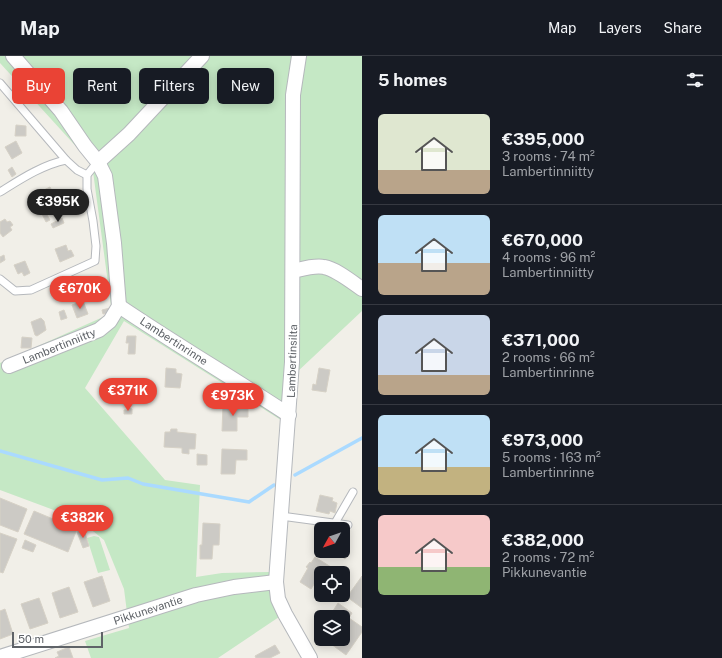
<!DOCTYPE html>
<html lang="en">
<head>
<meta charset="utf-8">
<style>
	body { margin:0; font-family:"Public Sans",sans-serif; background:#20242c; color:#f1f3f6; height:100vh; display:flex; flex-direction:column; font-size:15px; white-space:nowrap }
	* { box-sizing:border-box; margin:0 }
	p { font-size:13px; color:#9ea1a6 }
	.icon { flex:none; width:22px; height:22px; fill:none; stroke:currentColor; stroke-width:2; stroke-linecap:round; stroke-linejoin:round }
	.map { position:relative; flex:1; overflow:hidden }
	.details { display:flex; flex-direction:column; background:#171b24; width:360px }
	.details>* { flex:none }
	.guide { position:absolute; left:12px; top:12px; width:290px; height:36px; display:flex; gap:8px }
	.needle { width:26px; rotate:230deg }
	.fabs { position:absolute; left:314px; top:466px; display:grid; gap:8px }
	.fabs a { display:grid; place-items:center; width:36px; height:36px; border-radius:6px; background:#171b24; box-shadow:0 2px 10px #0003; font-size:20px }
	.scale { position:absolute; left:12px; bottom:10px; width:91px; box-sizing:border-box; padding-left:4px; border:2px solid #5f6368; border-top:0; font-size:11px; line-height:14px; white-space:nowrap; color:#5f6368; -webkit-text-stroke:3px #fff; paint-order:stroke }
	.price { position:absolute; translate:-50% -34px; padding:0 9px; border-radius:14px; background:#ea4335; color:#fff; font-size:13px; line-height:26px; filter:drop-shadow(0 1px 2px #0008) }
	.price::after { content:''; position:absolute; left:50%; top:24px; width:12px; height:9px; margin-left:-6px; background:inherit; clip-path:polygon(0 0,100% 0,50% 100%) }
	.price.selected { background:#222; color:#fff }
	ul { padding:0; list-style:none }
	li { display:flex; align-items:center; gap:12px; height:100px; padding:0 16px }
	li+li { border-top:1px solid #363941 }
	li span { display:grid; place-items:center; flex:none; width:112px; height:80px; border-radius:6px; color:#555 }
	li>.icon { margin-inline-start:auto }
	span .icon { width:48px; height:48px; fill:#fffc; stroke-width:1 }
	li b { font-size:17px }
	h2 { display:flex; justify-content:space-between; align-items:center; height:48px; padding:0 16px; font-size:17px }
	.chip { padding:0 14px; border-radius:6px; background:#171b24; box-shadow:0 2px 10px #0003; font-size:14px; line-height:36px }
	.chip.selected { background:#ea4335; color:#fff }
	header { display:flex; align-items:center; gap:24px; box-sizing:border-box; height:56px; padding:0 20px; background:#171b24; border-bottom:1px solid #363941 }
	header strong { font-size:19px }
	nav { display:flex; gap:22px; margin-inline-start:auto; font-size:14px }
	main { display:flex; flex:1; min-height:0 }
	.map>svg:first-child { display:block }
	.green { fill:#c5e8c5 }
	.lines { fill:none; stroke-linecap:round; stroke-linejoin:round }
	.stream { stroke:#aadaff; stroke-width:3.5 }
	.building { fill:#cccac5; stroke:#d6d1c6 }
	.service-casing { stroke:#b5b8bc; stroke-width:9 }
	.minor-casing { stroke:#b5b8bc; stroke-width:16 }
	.service { stroke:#fff; stroke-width:7 }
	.minor { stroke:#fff; stroke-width:14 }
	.labels { text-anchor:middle; stroke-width:4; stroke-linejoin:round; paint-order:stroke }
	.street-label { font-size:11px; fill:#5f6368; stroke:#fff }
</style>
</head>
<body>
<header>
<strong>Map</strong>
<nav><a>Map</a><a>Layers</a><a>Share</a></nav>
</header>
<main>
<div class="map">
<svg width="362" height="602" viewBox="0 0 362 602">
	<rect width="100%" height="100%" fill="#f1efe8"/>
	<g class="green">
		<path d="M0,0H362V255L296,317L284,366L124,265L85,332L165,424L200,429L196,521L222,517L269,516L279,561L218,602H91L85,585L129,572L124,533L104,484L78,463L0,434V307L112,257L92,108L0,7Z"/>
		<path d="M94,480L99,481L110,514L98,517L87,482Z"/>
	</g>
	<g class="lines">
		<g class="stream">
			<path d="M0,395L102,424L128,422L143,428L249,446L274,429"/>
			<path d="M295,419L362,382"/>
		</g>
	</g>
	<g class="building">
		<path d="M16,69L26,70V80H15Z"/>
		<path d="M16,85L22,97L12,103L5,91Z"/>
		<path d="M12,111L16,118L12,121L8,114Z"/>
		<path d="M50,131L56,143L46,148L40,136Z"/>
		<path d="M46,157L50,164L46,166L42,158Z"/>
		<path d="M62,162L64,167L53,172L51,168Z"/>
		<path d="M5,163L7,166L10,165L13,169L10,171L12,174L3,181L0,177V166Z"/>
		<path d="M66,189L68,195L71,194L74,200L60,206L55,193Z"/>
		<path d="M4,199L5,204L0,207V201Z"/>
		<path d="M25,205L30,217L24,220L22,216L18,218L14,209Z"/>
		<path d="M95,221L105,222V232L95,231Z"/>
		<path d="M83,245L88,258L77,262L72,249Z"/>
		<path d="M110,252L112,256L103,258L102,254Z"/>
		<path d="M64,254L67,262L61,264L59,256Z"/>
		<path d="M41,262L44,265L46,274L37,280L35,279L31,266Z"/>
		<path d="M127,280H136L135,298H128L129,287H126Z"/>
		<path d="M22,281L32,282L31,292H21Z"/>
		<path d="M166,312L176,313V317L182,318L180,332L165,331Z"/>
		<path d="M319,312L330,314L326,336L312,334L313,328L316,329Z"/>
		<path d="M223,349L248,351V361H237V375H222Z"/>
		<path d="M129,352L132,353V358H124V354H129Z"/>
		<path d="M171,373H177V376L196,378L195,393H189V398L182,397V392L164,391L165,376H170Z"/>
		<path d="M222,393L247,394V404H236L235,418H221Z"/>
		<path d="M197,398L207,399V409H197Z"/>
		<path d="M320,439L333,442L332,445L337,447L335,457L330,455L329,458L316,455Z"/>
		<path d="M0,442L27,453L18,476L0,469Z"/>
		<path d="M34,455L77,473L68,496L24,478Z"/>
		<path d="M203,467L220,468L219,489H213L212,503H200V489H202Z"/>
		<path d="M84,474L89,490L83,492L77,476Z"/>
		<path d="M0,477L17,483L3,517L0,516Z"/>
		<path d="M25,484L36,489L33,496L22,492Z"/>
		<path d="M343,494L348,498L345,503L335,495Z"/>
		<path d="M315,501L331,511L327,517L322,516L321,517L311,533L300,526L308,512L306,511L310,506L311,507Z"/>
		<path d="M102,520L110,545L93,551L84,526Z"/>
		<path d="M362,520V552L347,541Z"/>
		<path d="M69,531L78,556L60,562L52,537Z"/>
		<path d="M39,542L48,567L30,573L21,548Z"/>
		<path d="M338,547L352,557L349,562L362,571V576L346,599L331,588L335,583H343V572L345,569L343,567V561H335L331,558Z"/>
		<path d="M5,553L13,578L0,583V555Z"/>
		<path d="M275,589L280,597L270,602H256L255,600Z"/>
		<path d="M69,591L73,602H55L59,600L57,596Z"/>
	</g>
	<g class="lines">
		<g class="service-casing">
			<g id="service">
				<path d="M0,27L66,104"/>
				<path d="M0,136C21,123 42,109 66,104L77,114L87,119"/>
				<path d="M0,223L15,235L31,234L95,205L96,190L93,165L87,133V119L95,109L100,110"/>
				<path d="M281,460L348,469"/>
				<path d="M335,467L353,436"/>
			</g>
		</g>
		<g class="minor-casing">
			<g id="minor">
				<path d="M299,0L293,39L292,306L276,526L278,543L285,558L310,602"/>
				<path d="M98,106L129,78L202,0"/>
				<path d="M293,215C302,213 314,209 324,211C336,213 352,226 362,233"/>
				<path d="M119,250C175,288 233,322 289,359"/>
				<path d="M9,310L99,274L110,265L119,250L114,187L105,120L98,106L85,90L61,55L13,0"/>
				<path d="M0,601L196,539L234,531L276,526"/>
			</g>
		</g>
		<use href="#service" class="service"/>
		<use href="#minor" class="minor"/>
	</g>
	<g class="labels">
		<g class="street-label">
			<text transform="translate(174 285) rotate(33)" y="4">Lambertinrinne</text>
			<text transform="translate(59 290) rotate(-22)" y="4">Lambertinniitty</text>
			<text transform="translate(292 305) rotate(-88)" y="4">Lambertinsilta</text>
			<text transform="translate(148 554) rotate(-18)" y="4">Pikkunevantie</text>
		</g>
	</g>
</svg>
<div class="fabs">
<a><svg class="needle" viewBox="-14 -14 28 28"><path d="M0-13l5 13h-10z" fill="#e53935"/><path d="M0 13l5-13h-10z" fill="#9ea1a6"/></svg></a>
<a><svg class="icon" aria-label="locate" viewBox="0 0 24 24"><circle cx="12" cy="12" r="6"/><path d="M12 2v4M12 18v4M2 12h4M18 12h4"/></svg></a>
<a><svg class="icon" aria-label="layers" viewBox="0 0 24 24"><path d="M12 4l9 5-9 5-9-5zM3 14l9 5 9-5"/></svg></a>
</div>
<div class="scale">50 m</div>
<b class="price selected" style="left:58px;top:167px">€395K</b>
<b class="price" style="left:80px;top:254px">€670K</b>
<b class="price" style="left:128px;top:356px">€371K</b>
<b class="price" style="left:233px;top:361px">€973K</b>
<b class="price" style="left:83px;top:483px">€382K</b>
<div class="guide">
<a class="chip selected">Buy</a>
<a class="chip">Rent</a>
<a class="chip">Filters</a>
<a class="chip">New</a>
</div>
</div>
<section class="details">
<h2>5 homes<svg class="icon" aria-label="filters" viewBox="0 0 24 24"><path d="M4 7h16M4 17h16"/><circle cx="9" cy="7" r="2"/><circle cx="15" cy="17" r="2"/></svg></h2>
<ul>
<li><span style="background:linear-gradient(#dfe7d0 70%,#b9a48a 0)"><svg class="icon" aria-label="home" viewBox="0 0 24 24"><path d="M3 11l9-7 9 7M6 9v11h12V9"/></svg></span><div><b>€395,000</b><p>3 rooms · 74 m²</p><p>Lambertinniitty</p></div></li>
<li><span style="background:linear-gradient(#bfe0f5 60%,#b9a48a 0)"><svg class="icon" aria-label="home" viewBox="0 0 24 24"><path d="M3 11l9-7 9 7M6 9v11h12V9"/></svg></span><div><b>€670,000</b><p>4 rooms · 96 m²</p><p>Lambertinniitty</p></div></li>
<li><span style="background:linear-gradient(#c9d6e8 75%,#b9a48a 0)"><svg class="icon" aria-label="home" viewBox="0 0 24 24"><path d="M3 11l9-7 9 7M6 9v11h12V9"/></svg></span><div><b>€371,000</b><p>2 rooms · 66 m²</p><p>Lambertinrinne</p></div></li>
<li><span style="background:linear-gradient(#bfe0f5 65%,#c2b280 0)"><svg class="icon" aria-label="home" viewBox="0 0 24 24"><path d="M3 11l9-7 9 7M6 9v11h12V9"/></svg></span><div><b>€973,000</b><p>5 rooms · 163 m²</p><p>Lambertinrinne</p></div></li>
<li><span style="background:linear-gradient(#f6c9c9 65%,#8fb573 0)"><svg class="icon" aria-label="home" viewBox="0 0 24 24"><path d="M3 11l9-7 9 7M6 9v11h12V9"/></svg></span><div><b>€382,000</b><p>2 rooms · 72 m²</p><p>Pikkunevantie</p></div></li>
</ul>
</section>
</main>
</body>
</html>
